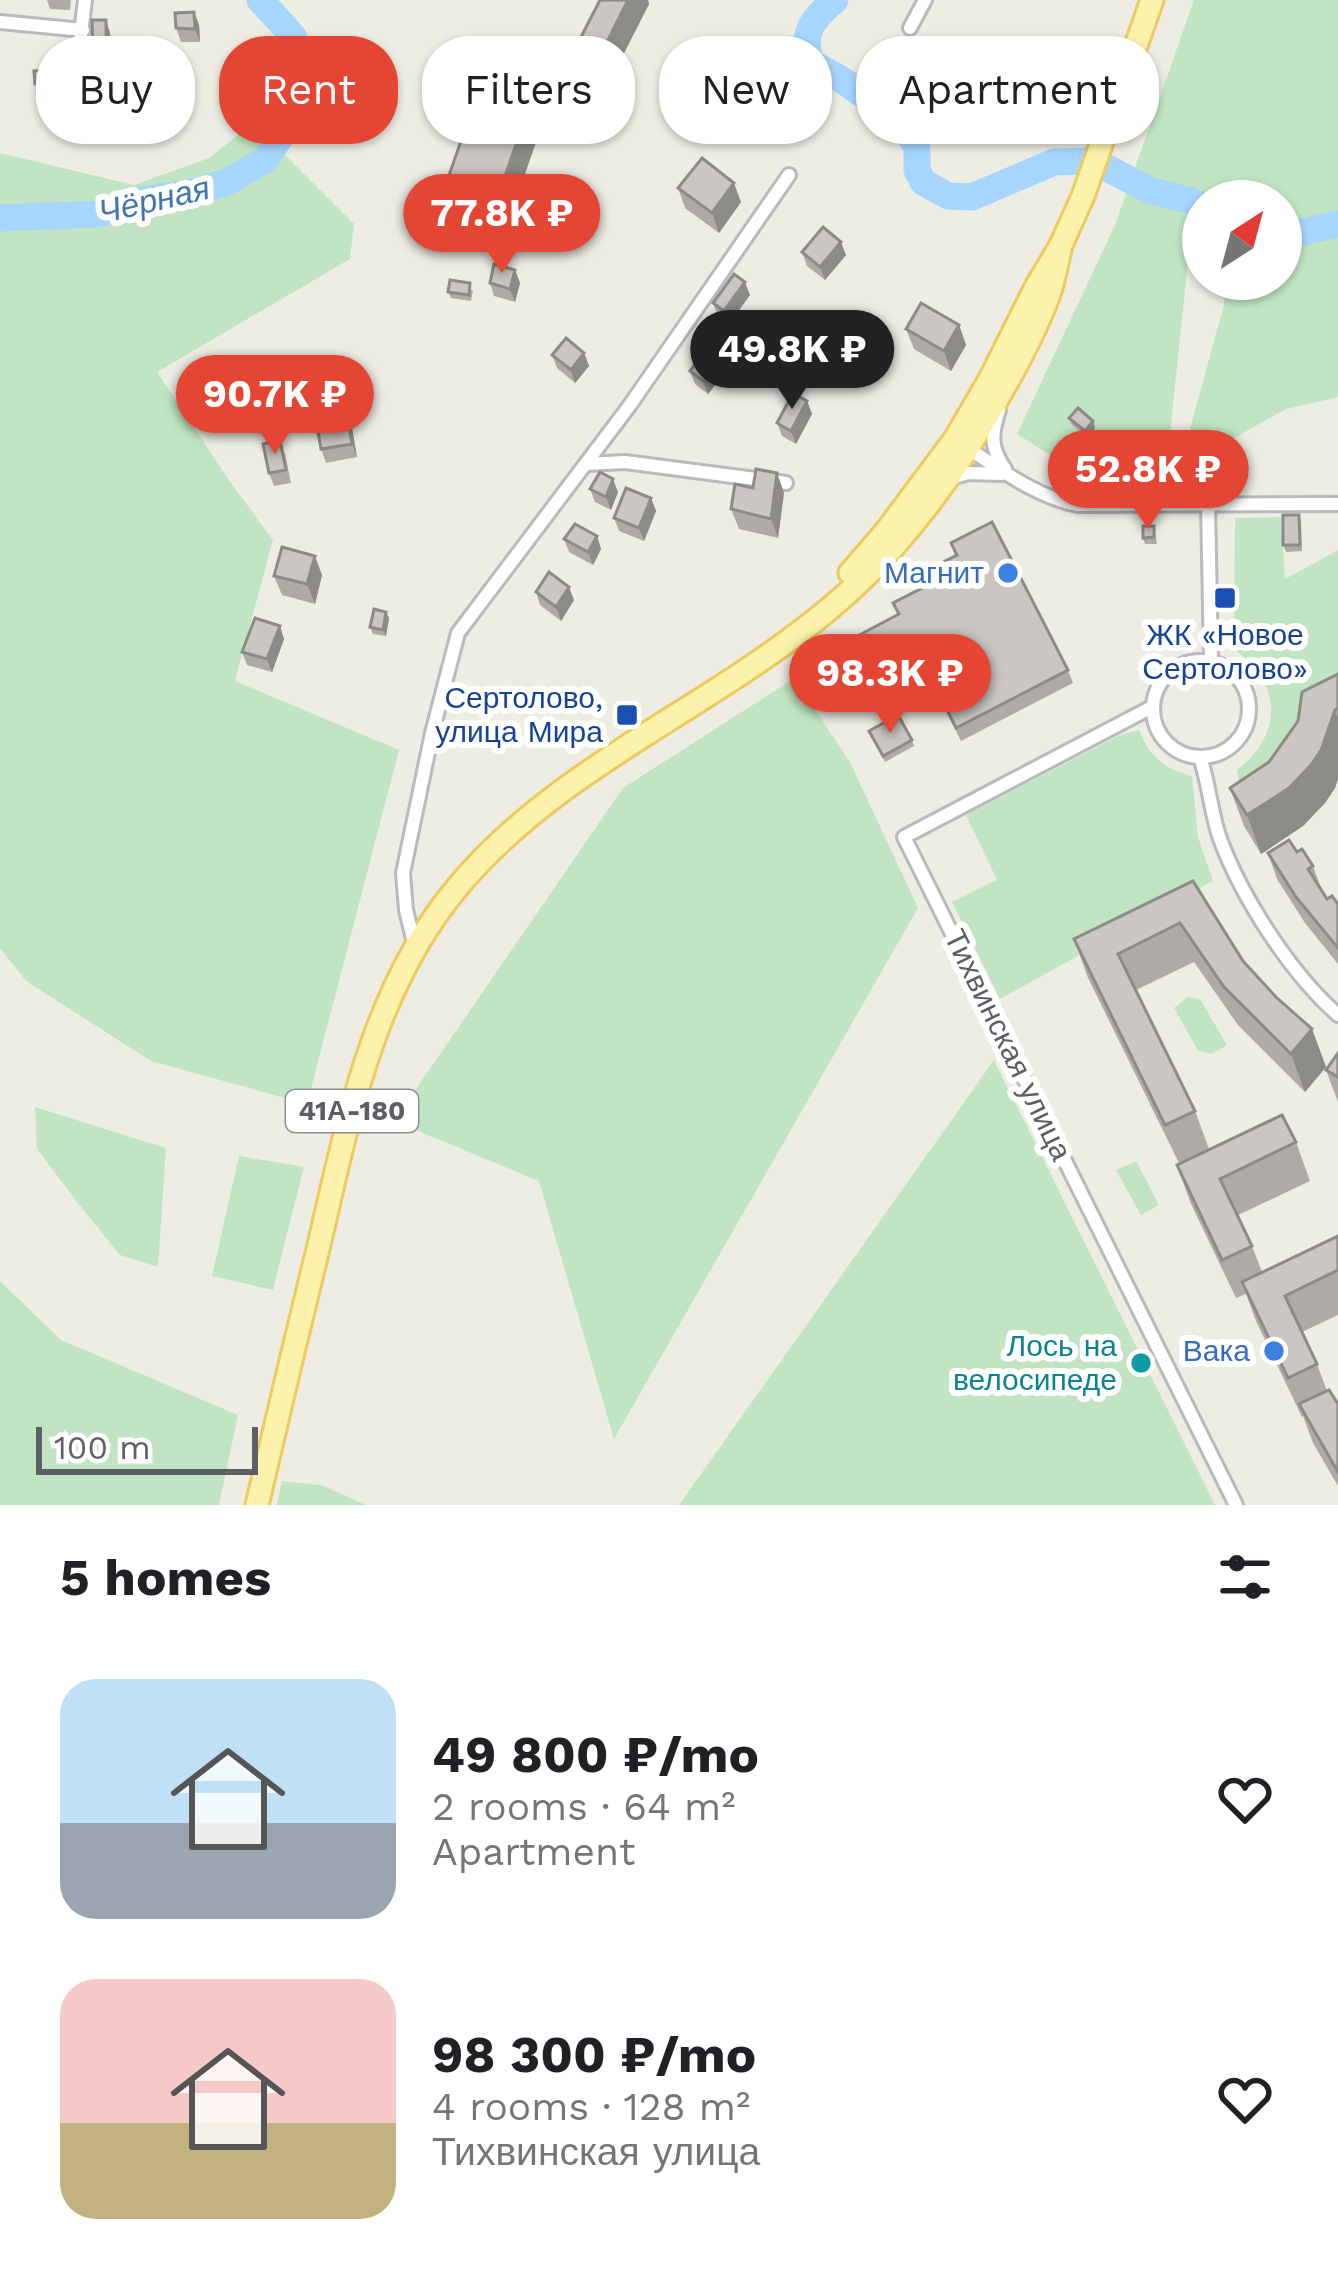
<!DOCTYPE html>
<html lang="en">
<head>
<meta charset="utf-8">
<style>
	body { margin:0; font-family:"Work Sans",sans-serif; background:#f2f2f2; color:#202124; height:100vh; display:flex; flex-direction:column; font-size:45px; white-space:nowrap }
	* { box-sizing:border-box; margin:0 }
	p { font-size:39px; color:#757577 }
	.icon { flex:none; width:66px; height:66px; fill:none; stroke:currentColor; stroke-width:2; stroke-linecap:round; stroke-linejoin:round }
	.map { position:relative; height:1505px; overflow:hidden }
	.panel { display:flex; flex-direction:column; background:#fff; flex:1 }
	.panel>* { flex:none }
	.guide { position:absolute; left:36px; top:36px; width:1266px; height:108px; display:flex; gap:24px }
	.needle { width:78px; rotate:36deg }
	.tools { position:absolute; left:1182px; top:180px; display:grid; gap:24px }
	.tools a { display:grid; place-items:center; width:120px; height:120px; border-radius:50%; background:#fff; box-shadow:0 3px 9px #0004; font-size:60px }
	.scale { position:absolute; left:36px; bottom:30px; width:222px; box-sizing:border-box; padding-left:12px; border:6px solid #5c6065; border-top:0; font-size:33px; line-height:42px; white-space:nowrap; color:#5c6065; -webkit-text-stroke:9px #fff; paint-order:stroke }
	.price { position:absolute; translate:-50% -102px; padding:0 27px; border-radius:42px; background:#e54634; color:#fff; font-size:39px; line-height:78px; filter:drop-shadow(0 3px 6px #0008) }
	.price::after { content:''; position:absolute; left:50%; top:72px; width:36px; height:27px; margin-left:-18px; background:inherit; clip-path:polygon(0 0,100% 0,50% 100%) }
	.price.selected { background:#222; color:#fff }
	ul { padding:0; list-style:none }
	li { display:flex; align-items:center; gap:36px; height:300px; padding:0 60px }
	li span { display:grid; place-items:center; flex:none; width:336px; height:240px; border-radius:36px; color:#555 }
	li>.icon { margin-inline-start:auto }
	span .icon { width:144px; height:144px; fill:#fffc; stroke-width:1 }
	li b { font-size:51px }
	h2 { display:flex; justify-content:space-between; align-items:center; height:144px; padding:0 60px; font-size:51px }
	.chip { padding:0 42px; border-radius:48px; background:#fff; box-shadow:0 3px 9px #0004; font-size:42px; line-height:108px }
	.chip.selected { background:#e54634; color:#fff }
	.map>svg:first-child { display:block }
	.green { fill:#c1e5c2 }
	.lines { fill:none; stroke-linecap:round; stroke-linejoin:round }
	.river { stroke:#a6d5fd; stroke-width:27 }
	.minor-casing { stroke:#b7babe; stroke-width:18 }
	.primary-casing { stroke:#eec95e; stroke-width:27 }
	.minor { stroke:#fff; stroke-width:12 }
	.primary { stroke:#fdf2ab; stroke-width:21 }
	.wall { fill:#aeaba7 }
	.shaded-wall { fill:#8d8b88 }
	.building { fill:#cac7c2; stroke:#8d8b88; stroke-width:3 }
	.shop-dot { fill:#3f7fe0; stroke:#fff; stroke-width:4.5 }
	.transit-dot { fill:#1a4fb4; stroke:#fff; stroke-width:4.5 }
	.culture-dot { fill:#0f9aa8; stroke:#fff; stroke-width:4.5 }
	.labels { text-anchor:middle; stroke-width:12; stroke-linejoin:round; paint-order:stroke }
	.shield { fill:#fff; stroke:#8d9093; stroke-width:3 }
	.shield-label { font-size:27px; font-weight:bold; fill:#5c6065 }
	.shop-label { font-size:30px; fill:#366cbe; stroke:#fff; text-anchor:end }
	.transit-label { font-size:30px; fill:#164399; stroke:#fff }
	.street-label { font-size:30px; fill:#5c6065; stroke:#fff }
	.culture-label { font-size:30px; fill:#0d838f; stroke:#fff; text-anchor:end }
	.water-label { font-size:33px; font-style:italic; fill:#4275af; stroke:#fff }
</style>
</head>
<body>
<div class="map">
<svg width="1338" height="1505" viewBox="0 0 1338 1505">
	<rect width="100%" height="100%" fill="#eeede4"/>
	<g class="green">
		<path d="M1194,0H1338V397L1286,409L1221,445L1188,436L1224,305V279H1281V201H1203V234L1191,233L1169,443L1093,483L1017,434L1115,225Z"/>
		<path d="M253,123L354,224L350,259L157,372L228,479L273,540L235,681L399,750L307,1104L151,1061L26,981L0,948V153L134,185L209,158Z"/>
		<path d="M1281,517L1285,579L1338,550V697L1291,729L1289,746L1241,802L1237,770C1284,733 1282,684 1234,649L1235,518Z"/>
		<path d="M798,676L810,702L850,762L918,908L614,1439L539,1181L394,1121L623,788Z"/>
		<path d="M1139,730C1150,757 1164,769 1192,776L1198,837L1213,881L1000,999L952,902L997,880L966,815L1120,735Z"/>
		<path d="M1188,997L1200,999L1227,1045L1212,1054L1198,1051L1174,1008Z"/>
		<path d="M994,1060L1215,1505H679Z"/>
		<path d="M35,1107L166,1148L158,1267L120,1255L81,1207L37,1149Z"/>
		<path d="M239,1156L304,1167L273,1290L212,1276Z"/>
		<path d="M1136,1161L1159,1205L1141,1215L1116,1170Z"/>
		<path d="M0,1281L61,1340L238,1415L219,1505H0Z"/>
		<path d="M282,1481L321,1485L366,1505H277Z"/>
	</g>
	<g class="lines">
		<g class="river">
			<path d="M835,0C813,18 800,34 811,63L839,78L899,119L917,147V170L923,182L948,196L972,197L1054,162L1088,161"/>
			<path d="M1107,168L1149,190L1188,200L1203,206"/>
			<path d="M0,218L98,214L146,199L193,192L227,182L265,160L288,125L298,84L293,36L260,0"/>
			<path d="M1281,231L1303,232L1338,224"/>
		</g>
		<g class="minor-casing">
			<g id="minor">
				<path d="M0,22L83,30"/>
				<path d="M910,28L925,0"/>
				<path d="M70,126L85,0"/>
				<path d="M999,410C991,435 990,447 1005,469"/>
				<path d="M966,447C1001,470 1035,496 1077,505L1338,504"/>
				<path d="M586,464L625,462L786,483"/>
				<path d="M951,478L968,473L1002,474"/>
				<path d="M1208,502L1211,661"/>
				<circle cx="1201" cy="709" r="48"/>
				<path d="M1152,707L904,837L1236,1505"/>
				<path d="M1200,757C1209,784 1211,813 1220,839C1242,898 1291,974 1338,1015"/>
				<path d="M415,947L406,910L403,873L432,733L458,633L630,405L789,175"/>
			</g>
		</g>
		<g class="primary-casing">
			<g id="primary">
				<path d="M850,573L887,530L955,439L990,379L1036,287L1061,245L1083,196L1152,0"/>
				<path d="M257,1505C277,1420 297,1334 318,1249C347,1125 372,990 456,889C528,801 628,747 722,686C767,657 813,625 852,589C911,535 956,471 995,403C1015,369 1034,334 1048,297C1054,281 1057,262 1061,245"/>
			</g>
		</g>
		<use href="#minor" class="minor"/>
		<use href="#primary" class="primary"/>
	</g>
	<g class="wall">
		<path d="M47,0H71L70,10L50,9Z"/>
		<path d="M600,0H648L649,4L595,110L573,98L563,72Z"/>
		<path d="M194,12L199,25L200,42H181L176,28Z"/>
		<path d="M106,20L110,33L111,59H97L93,46Z"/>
		<path d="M64,69L67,76V89H55L52,82Z"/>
		<path d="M47,70L50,90L38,91L35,84Z"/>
		<path d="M162,75L164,86L152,88L150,82Z"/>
		<path d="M540,76L550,102L507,225L457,207L447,181Z"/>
		<path d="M142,78L147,91L150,118L135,120L131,106Z"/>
		<path d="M120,79L124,92V111H110L106,98Z"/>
		<path d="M116,122L115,136L104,135L101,128Z"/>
		<path d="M678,188L741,202L719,233L685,208Z"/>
		<path d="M802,252L846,255L825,280L807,266Z"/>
		<path d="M515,270L520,283L515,302L494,296L490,283Z"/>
		<path d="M473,290L471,301L451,298L448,292Z"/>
		<path d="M750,295L729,324L718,316L713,303Z"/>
		<path d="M959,325L966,345L951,371L914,349L906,329Z"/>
		<path d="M819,352L852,364L843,378L823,365Z"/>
		<path d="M584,353L589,366L575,383L557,368L552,355Z"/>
		<path d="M715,366L720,379L708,394L695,384L690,371Z"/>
		<path d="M807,401L812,414L796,444L782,436L777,423Z"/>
		<path d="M290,404L295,425L277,430L272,416Z"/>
		<path d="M347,415L352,428L357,457L326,463L321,449Z"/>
		<path d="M1069,418L1093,421L1095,428L1087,437L1072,425Z"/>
		<path d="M285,453L291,483L274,486L269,473Z"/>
		<path d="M777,473L784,493L778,538L739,529L731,509L753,488Z"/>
		<path d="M590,489L618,492L611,510L595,502Z"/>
		<path d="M651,498L656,511L644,541L619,531L614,518Z"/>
		<path d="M1299,515L1301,522L1302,551L1286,552L1283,545Z"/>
		<path d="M1154,526L1157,544H1145L1143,538Z"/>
		<path d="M597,536L601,549L593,565L569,552L564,539Z"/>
		<path d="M951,543L1068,670L1073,683L961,741L923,664L872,690L848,641L898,615L893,603L926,586L922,573L955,555Z"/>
		<path d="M322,575L315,604L282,595L274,576Z"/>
		<path d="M536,592L574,600L561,621L540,605Z"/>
		<path d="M386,612L389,618L386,636L373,634L370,627Z"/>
		<path d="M280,626L284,639L272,672L247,665L242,652Z"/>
		<path d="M1338,674V779L1335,788L1325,803L1303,826L1261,854L1244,826L1230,788L1269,762Z"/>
		<path d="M869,731L912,740L914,746L885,762Z"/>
		<path d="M1297,852L1313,866L1322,891L1327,899L1338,904V964L1305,923L1277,879L1268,853Z"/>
		<path d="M1193,881L1243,961L1276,997L1312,1029L1326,1067L1305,1092L1238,1025L1194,962L1136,990L1195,1111L1209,1149L1179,1163L1088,978L1074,939Z"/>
		<path d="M1338,1053V1102L1326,1070Z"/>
		<path d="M1296,1142L1310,1181L1238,1215L1252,1246L1262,1272L1338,1236V1315L1302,1332L1317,1364L1327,1391L1338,1404V1486L1313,1443L1303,1416L1302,1417L1256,1321L1246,1294L1236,1298L1191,1204L1177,1165Z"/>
	</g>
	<g class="shaded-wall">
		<path d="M628,0H648L649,4L595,110L586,84Z"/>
		<path d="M194,12L199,25L200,42L195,29Z"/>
		<path d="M106,20L110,33L111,59L106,46Z"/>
		<path d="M540,76L550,102L507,225L497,199Z"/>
		<path d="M142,78L147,91L150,118L145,105Z"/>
		<path d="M120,79L124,92V111L119,98Z"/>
		<path d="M734,183L741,202L719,233L712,213Z"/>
		<path d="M841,242L846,255L825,280L820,267Z"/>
		<path d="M515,270L520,283L515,302L510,289Z"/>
		<path d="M745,282L750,295L729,324L724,311Z"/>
		<path d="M959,325L966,345L951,371L944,351Z"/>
		<path d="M847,351L852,364L843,378L838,365Z"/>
		<path d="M584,353L589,366L575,383L571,370Z"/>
		<path d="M715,366L720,379L708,394L703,381Z"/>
		<path d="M807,401L812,414L796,444L791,431Z"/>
		<path d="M347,415L352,428L357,457L352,444Z"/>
		<path d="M1093,421L1095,428L1087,437L1085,431Z"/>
		<path d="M777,473L784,493L778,538L771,519Z"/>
		<path d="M613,479L618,492L611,510L606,497Z"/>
		<path d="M651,498L656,511L644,541L639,528Z"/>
		<path d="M597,536L601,549L593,565L588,552Z"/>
		<path d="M315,556L322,575L315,604L307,584Z"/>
		<path d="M569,587L574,600L561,621L556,607Z"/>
		<path d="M386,612L389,618L386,636L383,630Z"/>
		<path d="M280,626L284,639L272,672L267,659Z"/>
		<path d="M1335,710L1338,717V779L1335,788L1325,803L1303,826L1261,854L1247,815Z"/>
		<path d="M1312,1029L1326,1067L1305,1092L1291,1054Z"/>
	</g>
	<g class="building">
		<path d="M600,0H628L586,84L563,72Z"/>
		<path d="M194,12L195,29L176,28L175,13Z"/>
		<path d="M92,20H106V46H93Z"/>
		<path d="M490,58L540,76L497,199L447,181Z"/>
		<path d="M160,68L162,80L150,82V71Z"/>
		<path d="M53,69H64V83L52,82Z"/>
		<path d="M47,70L48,84H35L34,71Z"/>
		<path d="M142,78L145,105L131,106L128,79Z"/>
		<path d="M107,79H120L119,98H106Z"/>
		<path d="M102,114L114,115L113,129L101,128Z"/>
		<path d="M702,158L734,183L712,213L678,188Z"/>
		<path d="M823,227L841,242L820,267L802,252Z"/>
		<path d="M494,264L515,270L510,289L490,283Z"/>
		<path d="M734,274L745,282L724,311L713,303Z"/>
		<path d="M450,280L470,283L469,295L448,292Z"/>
		<path d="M921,303L959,325L944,351L906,329Z"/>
		<path d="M566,338L584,353L571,370L552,355Z"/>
		<path d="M828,338L847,351L838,365L819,352Z"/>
		<path d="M702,355L715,366L703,381L690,371Z"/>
		<path d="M285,391L290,412L272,416L267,395Z"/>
		<path d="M793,393L807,401L791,431L777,423Z"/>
		<path d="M1078,408L1093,421L1085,431L1069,418Z"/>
		<path d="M347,415L352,444L321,449L316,421Z"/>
		<path d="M280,440L286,470L269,473L263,444Z"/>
		<path d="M756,469L777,473L771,519L731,509L735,484L753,488Z"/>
		<path d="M600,472L613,479L606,497L590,489Z"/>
		<path d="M626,488L651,498L639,528L614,518Z"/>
		<path d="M1283,515H1299L1300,545H1283Z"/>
		<path d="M992,522L1068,670L956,728L918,651L867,677L848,641L899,614L893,603L928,585L922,573L957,555L951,543Z"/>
		<path d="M575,524L597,536L588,552L564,539Z"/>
		<path d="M1143,526H1154V537L1143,538Z"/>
		<path d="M282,547L315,556L307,584L274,576Z"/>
		<path d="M549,572L569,587L556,607L536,592Z"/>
		<path d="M374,609L386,612L383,630L370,627Z"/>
		<path d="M255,618L280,626L267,659L242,652Z"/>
		<path d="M1338,674V708L1335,710L1321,750L1311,765L1289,788L1247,815L1230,788L1269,762L1298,721L1302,692Z"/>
		<path d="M898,715L912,740L883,756L869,731Z"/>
		<path d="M1289,840L1297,852L1302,849L1313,866L1308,869L1327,899L1332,896L1338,904V948L1296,897L1268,853Z"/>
		<path d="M1193,881L1243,961L1276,997L1312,1029L1291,1054L1224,987L1180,923L1118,954L1195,1111L1165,1125L1074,939Z"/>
		<path d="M1338,1053V1077L1326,1070Z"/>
		<path d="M1282,1115L1296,1142L1220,1179L1252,1246L1222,1260L1177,1165Z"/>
		<path d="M1338,1236V1270L1285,1296L1317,1364L1288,1378L1242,1282Z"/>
		<path d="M1329,1390L1338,1404V1472L1299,1404Z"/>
	</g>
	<g class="shop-dot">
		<circle cx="1008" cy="573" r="12"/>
		<circle cx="1274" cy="1351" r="12"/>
	</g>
	<g class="transit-dot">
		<rect x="1213" y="586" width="24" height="24" rx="6"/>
		<rect x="615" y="703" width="24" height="24" rx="6"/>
	</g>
	<circle class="culture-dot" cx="1141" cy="1363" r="12"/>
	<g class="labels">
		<rect class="shield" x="286" y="1090" width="132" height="42" rx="9"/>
		<g class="shield-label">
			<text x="352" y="1120">41А-180</text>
		</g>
		<g class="shop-label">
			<text x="984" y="583">Магнит</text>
			<text x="1250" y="1361">Вака</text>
		</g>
		<g class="transit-label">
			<text x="1225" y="645">ЖК «Новое<tspan x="1225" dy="34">Сертолово»</tspan></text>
			<text x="603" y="708" text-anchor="end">Сертолово,<tspan x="603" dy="34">улица Мира</tspan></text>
		</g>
		<g class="street-label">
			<text transform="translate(1008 1045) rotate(64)" y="10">Тихвинская улица</text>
		</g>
		<g class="culture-label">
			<text x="1117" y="1356">Лось на<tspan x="1117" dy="34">велосипеде</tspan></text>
		</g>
		<g class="water-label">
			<text transform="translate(154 199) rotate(-13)" y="12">Чёрная</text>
		</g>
	</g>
</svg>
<div class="tools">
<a><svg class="needle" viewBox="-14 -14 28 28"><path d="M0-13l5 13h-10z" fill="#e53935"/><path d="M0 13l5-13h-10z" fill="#757577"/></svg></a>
</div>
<div class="scale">100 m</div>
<b class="price" style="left:502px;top:276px">77.8K ₽</b>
<b class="price selected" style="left:792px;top:412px">49.8K ₽</b>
<b class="price" style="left:275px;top:457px">90.7K ₽</b>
<b class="price" style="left:1148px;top:532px">52.8K ₽</b>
<b class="price" style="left:890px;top:736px">98.3K ₽</b>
<div class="guide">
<a class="chip">Buy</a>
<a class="chip selected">Rent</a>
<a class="chip">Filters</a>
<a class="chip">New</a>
<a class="chip">Apartment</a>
</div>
</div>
<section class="panel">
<h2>5 homes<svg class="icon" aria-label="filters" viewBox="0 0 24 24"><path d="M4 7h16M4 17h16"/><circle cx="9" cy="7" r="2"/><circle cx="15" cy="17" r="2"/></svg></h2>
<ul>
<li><span style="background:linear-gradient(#bfe0f5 60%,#9aa5b1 0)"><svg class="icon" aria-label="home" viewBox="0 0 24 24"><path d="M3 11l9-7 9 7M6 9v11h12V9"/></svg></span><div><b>49 800 ₽/mo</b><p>2 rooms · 64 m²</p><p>Apartment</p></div><svg class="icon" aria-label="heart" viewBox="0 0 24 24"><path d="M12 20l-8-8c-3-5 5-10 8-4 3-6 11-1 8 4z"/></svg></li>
<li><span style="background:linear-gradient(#f6c9c9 60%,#c2b280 0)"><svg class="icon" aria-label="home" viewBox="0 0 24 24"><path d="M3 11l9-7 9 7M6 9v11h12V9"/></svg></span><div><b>98 300 ₽/mo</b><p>4 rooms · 128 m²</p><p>Тихвинская улица</p></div><svg class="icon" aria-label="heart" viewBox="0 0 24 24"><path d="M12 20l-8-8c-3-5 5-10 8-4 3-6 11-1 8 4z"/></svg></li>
</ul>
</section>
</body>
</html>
